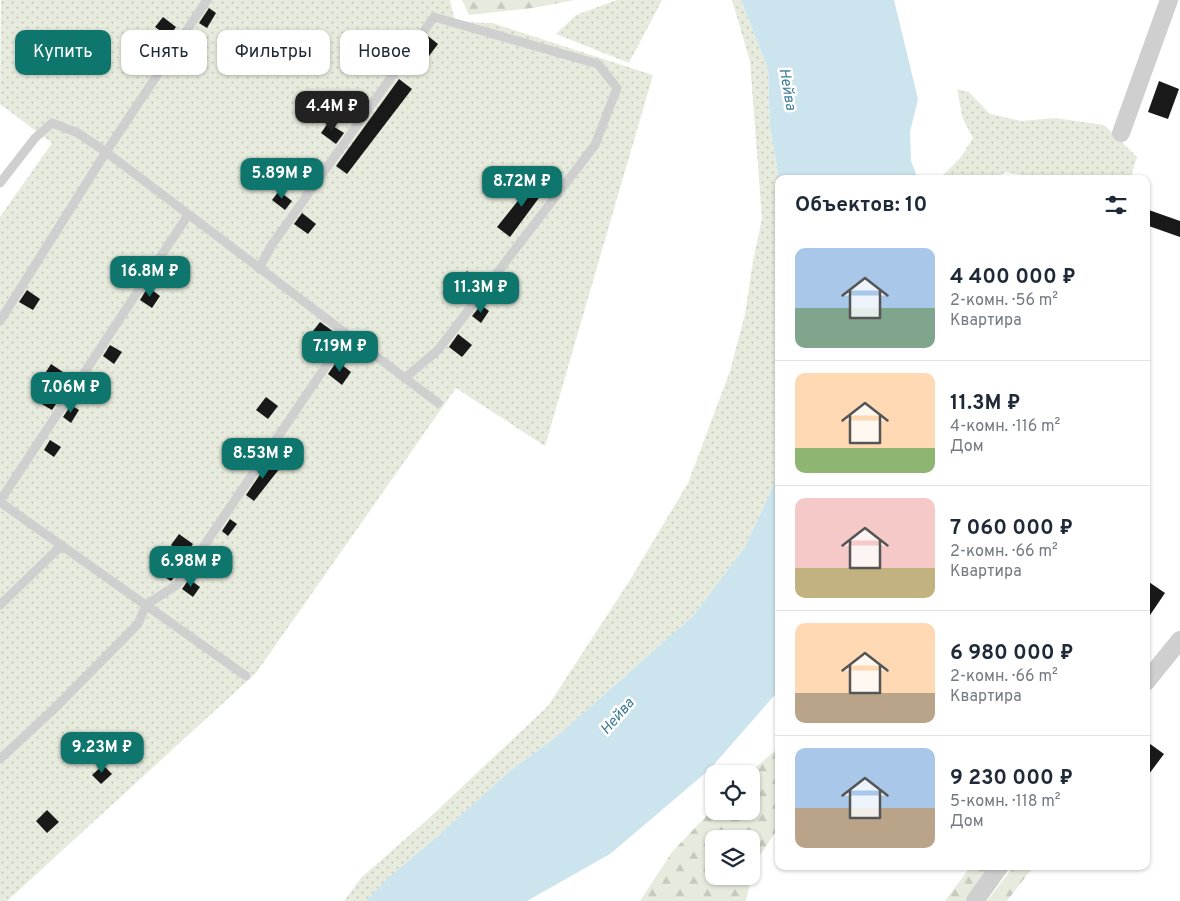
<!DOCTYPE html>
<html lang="ru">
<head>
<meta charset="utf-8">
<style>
	body { margin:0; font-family:Overpass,sans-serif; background:#f6f6f7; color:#1f2937; height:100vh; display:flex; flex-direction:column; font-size:19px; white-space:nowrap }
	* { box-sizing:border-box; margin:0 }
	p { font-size:16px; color:#747a83 }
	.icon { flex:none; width:28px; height:28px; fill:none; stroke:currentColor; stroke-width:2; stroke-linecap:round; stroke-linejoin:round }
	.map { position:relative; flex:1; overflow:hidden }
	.side { position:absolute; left:775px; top:175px; width:375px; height:695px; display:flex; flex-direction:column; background:#fff; border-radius:10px; box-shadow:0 1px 4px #0004 }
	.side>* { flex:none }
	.top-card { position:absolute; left:15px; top:30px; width:475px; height:45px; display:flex; gap:10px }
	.fabs { position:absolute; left:705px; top:765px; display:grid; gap:10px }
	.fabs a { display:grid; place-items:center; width:55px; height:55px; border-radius:10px; background:#fff; box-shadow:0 1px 4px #0004; font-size:25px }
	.price { position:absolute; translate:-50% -42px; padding:0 11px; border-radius:10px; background:#0f766e; color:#fff; font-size:16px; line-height:32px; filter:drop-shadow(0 1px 2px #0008) }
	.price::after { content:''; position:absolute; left:50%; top:30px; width:15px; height:11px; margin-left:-8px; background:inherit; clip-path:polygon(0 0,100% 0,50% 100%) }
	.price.selected { background:#222; color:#fff }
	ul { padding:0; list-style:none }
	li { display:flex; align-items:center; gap:15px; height:125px; padding:0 20px }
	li+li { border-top:1px solid #e0e1e3 }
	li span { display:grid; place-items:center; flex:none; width:140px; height:100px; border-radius:10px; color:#555 }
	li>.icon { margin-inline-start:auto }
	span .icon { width:60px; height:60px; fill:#fffc; stroke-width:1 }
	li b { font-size:21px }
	h2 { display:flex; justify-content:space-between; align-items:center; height:60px; padding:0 20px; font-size:21px }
	.pill { padding:0 18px; border-radius:10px; background:#fff; box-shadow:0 1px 4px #0004; font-size:18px; line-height:45px }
	.pill.selected { background:#0f766e; color:#fff }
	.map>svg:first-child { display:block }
	.grass { fill:url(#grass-dots) }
	.forest { fill:url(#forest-firs); fill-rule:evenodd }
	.water { fill:#cce4ee }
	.building { fill:#191919 }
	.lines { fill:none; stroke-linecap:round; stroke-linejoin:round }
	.lane { stroke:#cfcfcf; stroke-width:9 }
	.street { stroke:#cfcfcf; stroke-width:18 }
	.labels { text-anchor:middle; stroke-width:5; stroke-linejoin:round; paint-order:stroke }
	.water-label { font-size:15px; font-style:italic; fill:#3c7c97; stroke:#fff }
</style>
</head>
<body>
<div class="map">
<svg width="1180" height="901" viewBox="0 0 1180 901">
	<defs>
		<pattern id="grass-dots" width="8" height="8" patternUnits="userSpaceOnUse" patternTransform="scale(1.25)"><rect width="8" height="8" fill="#e6ebdd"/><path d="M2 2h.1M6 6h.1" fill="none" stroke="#c6cabe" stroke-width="1.8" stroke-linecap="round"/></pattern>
		<pattern id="forest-firs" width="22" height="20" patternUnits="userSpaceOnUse" patternTransform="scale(1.25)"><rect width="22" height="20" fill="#e6ebdd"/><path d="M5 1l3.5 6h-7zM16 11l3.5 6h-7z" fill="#c6cabe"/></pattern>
	</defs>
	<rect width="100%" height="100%" fill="#fff"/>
	<g class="grass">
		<path d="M1,0H450L455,22L492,23L653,75L545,446L456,388L256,673L7,901H0V217L52,143L0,104Z"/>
		<path d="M617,0H662L629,63L556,34L576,15Z"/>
		<path d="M732,0H741L768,69L770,127L779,179L778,475L745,547L693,616L556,737L512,769L439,835L387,879L366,901H344L362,877L427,820L548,706L630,580L688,483L730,371L745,314L753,261L762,219L750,61Z"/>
		<path d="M957,89L969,92L990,114L1021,121L1055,118L1104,125L1137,157L1130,179H1044L1005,172L996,179H939L961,157L973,138L963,119Z"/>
	</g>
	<g class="forest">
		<path d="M462,0H575L533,8L469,15Z"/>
		<path d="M779,747V827L754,864L746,901H640L672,852L714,808V811H751V774H748ZM714,839H751V876H714Z"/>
		<path d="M971,866H991L965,901H945Z"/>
		<path d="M1014,866H1034L1007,901H987Z"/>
	</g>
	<g class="water">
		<path d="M741,0H894L918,99L910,132L911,161L918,179H779L770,127L768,69Z"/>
		<path d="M779,473V690L710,769L610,854L527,901H366L387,879L439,835L512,769L556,737L693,616L745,547Z"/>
	</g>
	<g class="building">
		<path d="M209,8L216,13L207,28L199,23Z"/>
		<path d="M163,17L176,27L169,37L155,27Z"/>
		<path d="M428,36L438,44L429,56L420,48Z"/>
		<path d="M399,79L412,89L347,174L336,166Z"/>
		<path d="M1159,81L1179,89L1168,119L1148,112Z"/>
		<path d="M328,123L344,133L336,144L321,133Z"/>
		<path d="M536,178L547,187L510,237L497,227Z"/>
		<path d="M279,191L292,201L285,210L272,200Z"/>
		<path d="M1146,209L1180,221V237L1146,225Z"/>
		<path d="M302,213L316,224L308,234L294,224Z"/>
		<path d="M467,271L480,281L471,293L458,283Z"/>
		<path d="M148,287L160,296L152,308L140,300Z"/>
		<path d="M27,290L40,299L33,310L19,302Z"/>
		<path d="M481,305L489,311L481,323L472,316Z"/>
		<path d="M320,322L334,332L327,341L313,331Z"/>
		<path d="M458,334L472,345L462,357L449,347Z"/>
		<path d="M110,345L122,352L114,364L103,356Z"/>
		<path d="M337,361L351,372L342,385L328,374Z"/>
		<path d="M51,364L66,374L54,393L60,398L52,410L33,399L47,377L44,375Z"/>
		<path d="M266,397L278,406L268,419L256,410Z"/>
		<path d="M71,405L79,410L71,423L63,417Z"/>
		<path d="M50,440L61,447L54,457L44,450Z"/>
		<path d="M270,460L280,468L254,501L246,495Z"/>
		<path d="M230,519L237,524L228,536L222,531Z"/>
		<path d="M179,534L193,544L175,568L179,571L171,581L156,572L175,548L171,545Z"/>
		<path d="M189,579L200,587L193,597L182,589Z"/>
		<path d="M1146,580L1165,593L1146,621Z"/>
		<path d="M1146,741L1164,754L1146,778Z"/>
		<path d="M103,765L112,774L101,784L92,775Z"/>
		<path d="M47,810L59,822L47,833L36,821Z"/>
	</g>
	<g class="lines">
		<g class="lane">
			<path d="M0,183L35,138L52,123L78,133L106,152L438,403"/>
			<path d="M259,269L271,246L434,17L598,64L617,88L595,145L438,350L405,378"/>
			<path d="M0,321L106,152L207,0"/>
			<path d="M0,501L188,215"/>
			<path d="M0,502L246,676"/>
			<path d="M0,605L62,545"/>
			<path d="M0,759L55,708L138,624L146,605L178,584L347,335"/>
		</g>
		<g class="street">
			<path d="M1121,133L1169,0"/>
			<path d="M1146,682L1180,640"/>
			<path d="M975,901L1000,866"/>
		</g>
	</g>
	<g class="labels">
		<g class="water-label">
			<text transform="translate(788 89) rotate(80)" y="5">Нейва</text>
			<text transform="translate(617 716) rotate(-49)" y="5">Нейва</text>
		</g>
	</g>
</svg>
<div class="fabs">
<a><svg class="icon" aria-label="locate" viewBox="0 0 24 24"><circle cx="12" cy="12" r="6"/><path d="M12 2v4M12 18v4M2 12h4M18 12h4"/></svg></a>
<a><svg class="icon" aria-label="layers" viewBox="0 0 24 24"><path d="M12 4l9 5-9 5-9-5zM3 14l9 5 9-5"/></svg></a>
</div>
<b class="price selected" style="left:332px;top:133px">4.4M ₽</b>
<b class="price" style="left:282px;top:200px">5.89M ₽</b>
<b class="price" style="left:522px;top:208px">8.72M ₽</b>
<b class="price" style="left:150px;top:298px">16.8M ₽</b>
<b class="price" style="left:481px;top:314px">11.3M ₽</b>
<b class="price" style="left:340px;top:373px">7.19M ₽</b>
<b class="price" style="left:71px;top:414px">7.06M ₽</b>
<b class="price" style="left:263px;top:480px">8.53M ₽</b>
<b class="price" style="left:191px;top:588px">6.98M ₽</b>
<b class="price" style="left:102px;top:774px">9.23M ₽</b>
<div class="top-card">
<a class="pill selected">Купить</a>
<a class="pill">Снять</a>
<a class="pill">Фильтры</a>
<a class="pill">Новое</a>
</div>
<section class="side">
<h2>Объектов: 10<svg class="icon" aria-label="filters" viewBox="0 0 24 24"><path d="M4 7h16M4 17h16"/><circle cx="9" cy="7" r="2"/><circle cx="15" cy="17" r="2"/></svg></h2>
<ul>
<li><span style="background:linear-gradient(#a9c7e8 60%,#7fa58c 0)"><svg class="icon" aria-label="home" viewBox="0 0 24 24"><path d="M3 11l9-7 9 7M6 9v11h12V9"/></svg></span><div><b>4 400 000 ₽</b><p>2-комн. · 56 m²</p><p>Квартира</p></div></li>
<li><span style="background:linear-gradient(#ffd9b3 75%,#8fb573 0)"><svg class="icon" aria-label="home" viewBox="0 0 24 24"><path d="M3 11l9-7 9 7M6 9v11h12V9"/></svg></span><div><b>11.3M ₽</b><p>4-комн. · 116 m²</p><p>Дом</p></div></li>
<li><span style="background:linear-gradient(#f6c9c9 70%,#c2b280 0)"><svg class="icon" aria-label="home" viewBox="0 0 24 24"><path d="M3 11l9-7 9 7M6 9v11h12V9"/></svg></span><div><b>7 060 000 ₽</b><p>2-комн. · 66 m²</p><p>Квартира</p></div></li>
<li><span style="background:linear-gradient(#ffd9b3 70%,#b9a48a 0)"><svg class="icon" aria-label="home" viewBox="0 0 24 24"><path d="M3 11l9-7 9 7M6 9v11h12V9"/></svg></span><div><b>6 980 000 ₽</b><p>2-комн. · 66 m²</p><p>Квартира</p></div></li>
<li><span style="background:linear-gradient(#a9c7e8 60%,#b9a48a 0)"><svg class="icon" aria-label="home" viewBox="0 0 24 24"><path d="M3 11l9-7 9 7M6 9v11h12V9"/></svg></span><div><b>9 230 000 ₽</b><p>5-комн. · 118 m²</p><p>Дом</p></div></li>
</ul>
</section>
</div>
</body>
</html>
